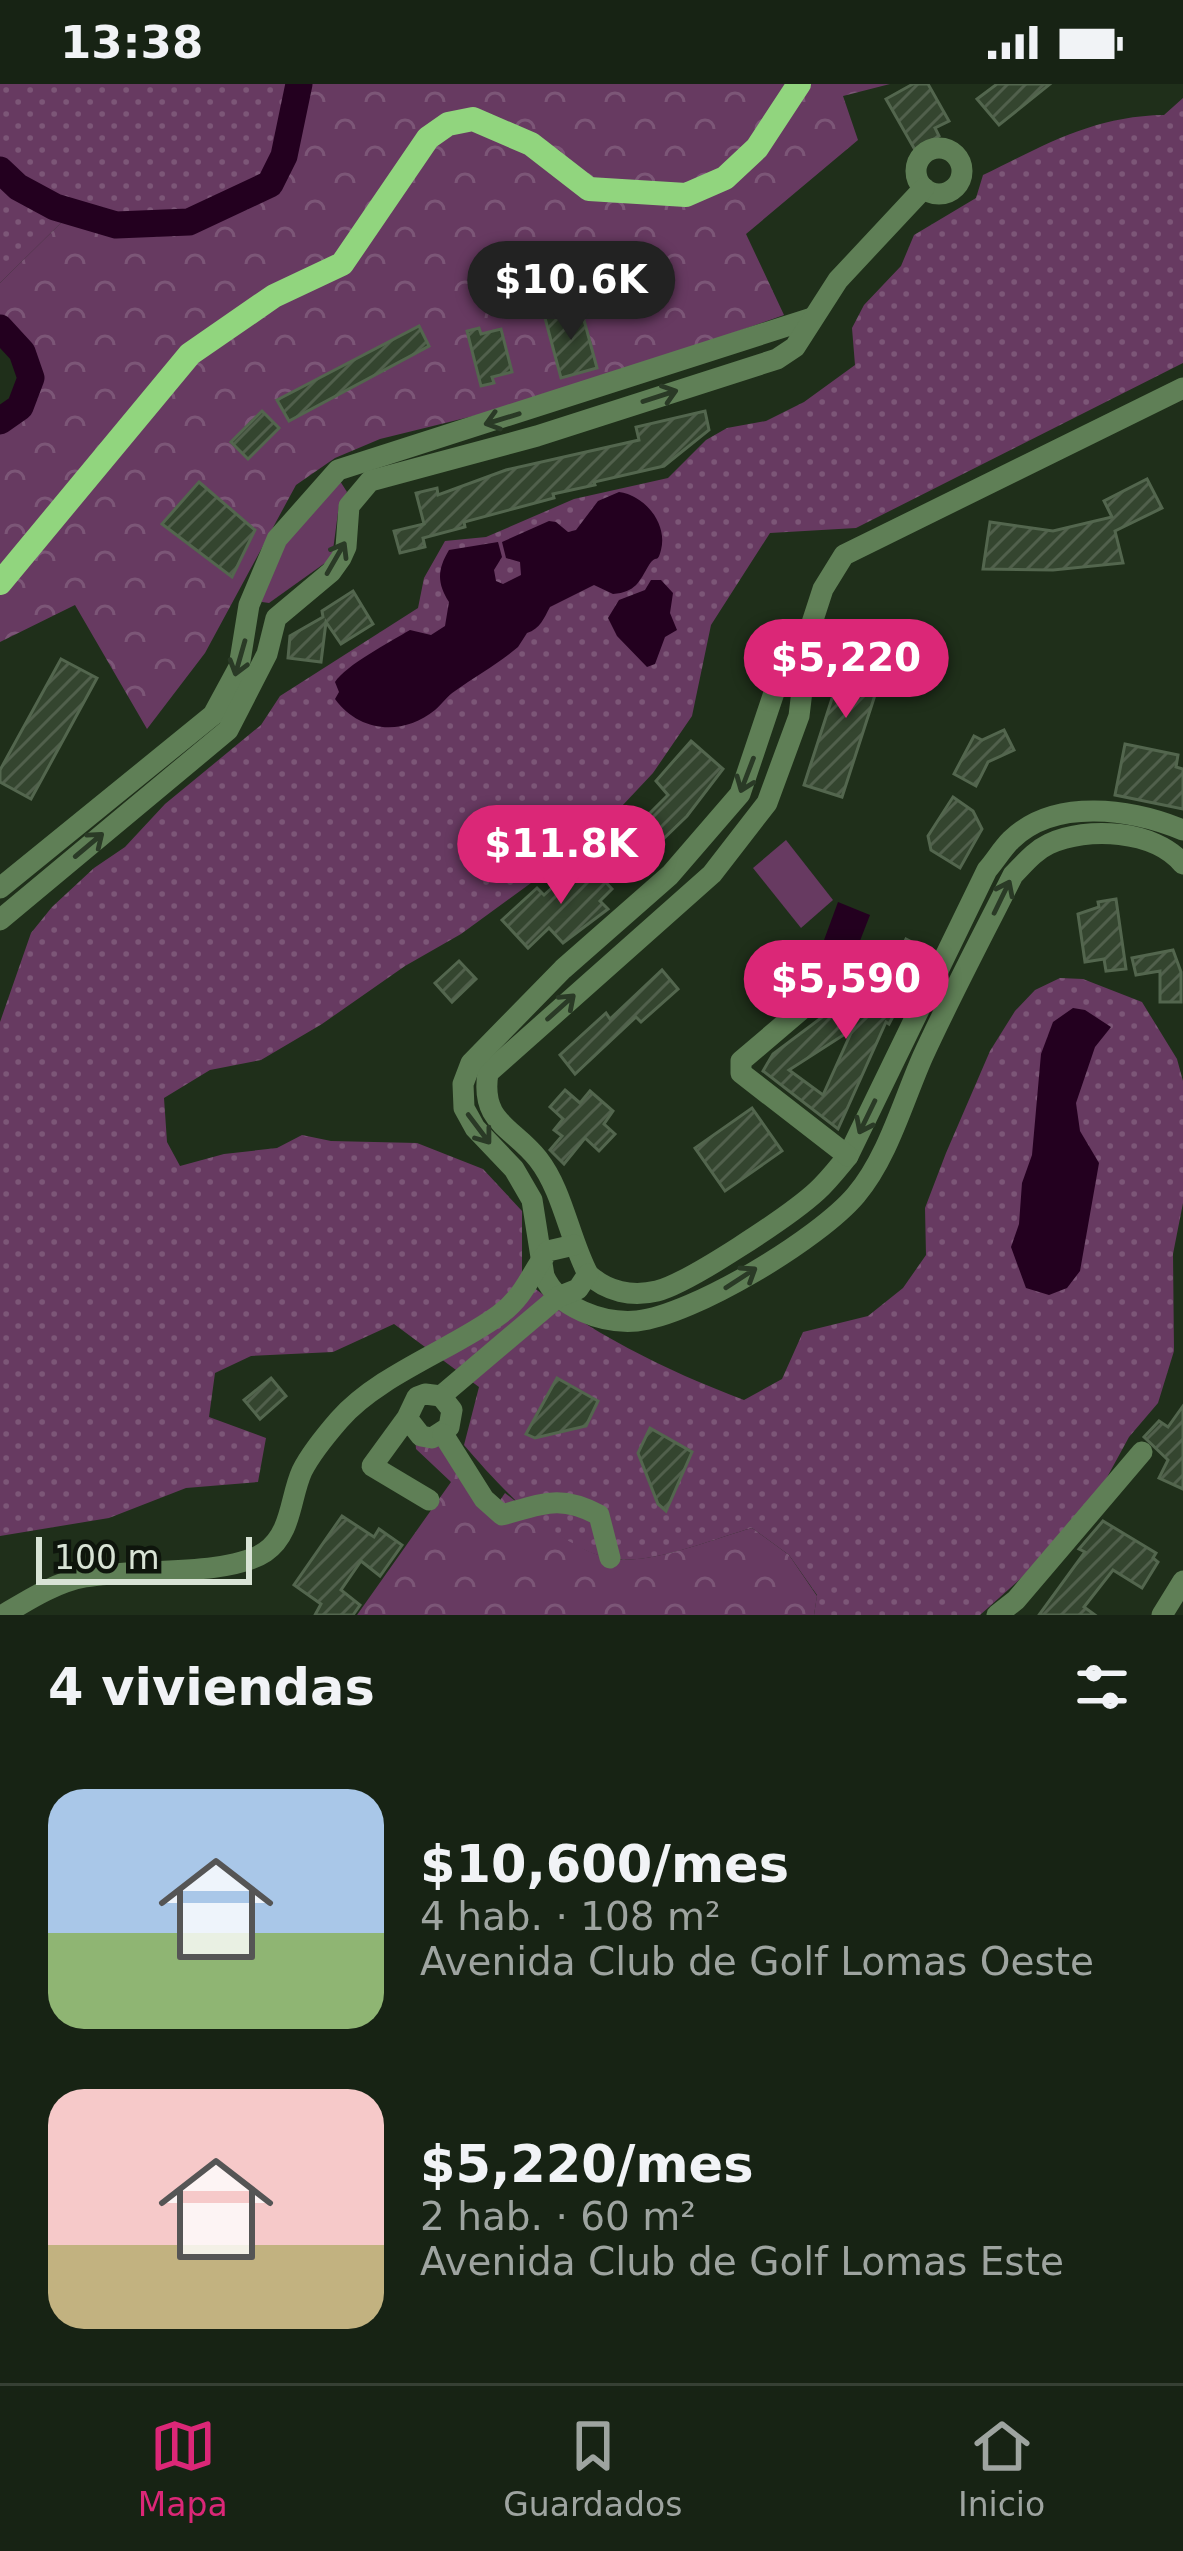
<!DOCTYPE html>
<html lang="es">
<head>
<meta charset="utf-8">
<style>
	body { margin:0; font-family:"DejaVu Sans",sans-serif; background:#202b1d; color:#f1f3f6; height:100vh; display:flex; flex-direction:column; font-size:45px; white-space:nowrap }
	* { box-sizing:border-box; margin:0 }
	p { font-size:39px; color:#9ea4a0 }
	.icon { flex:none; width:66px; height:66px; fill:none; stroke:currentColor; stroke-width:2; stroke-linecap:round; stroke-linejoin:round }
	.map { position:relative; height:1531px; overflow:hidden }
	.sheet { display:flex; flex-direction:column; background:#172314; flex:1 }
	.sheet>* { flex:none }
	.scale { position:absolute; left:36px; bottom:30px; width:216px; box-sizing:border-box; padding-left:12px; border:6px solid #d8e3d5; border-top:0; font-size:33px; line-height:42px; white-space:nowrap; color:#d8e3d5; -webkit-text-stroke:9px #0e150c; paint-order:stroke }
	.price { position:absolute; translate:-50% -102px; padding:0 27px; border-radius:42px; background:#db2777; color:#fff; font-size:39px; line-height:78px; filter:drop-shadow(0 3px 6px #0008) }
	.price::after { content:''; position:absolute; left:50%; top:72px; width:36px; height:27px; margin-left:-18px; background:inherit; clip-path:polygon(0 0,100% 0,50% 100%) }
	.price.selected { background:#222; color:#fff }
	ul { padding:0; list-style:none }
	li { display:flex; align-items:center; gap:36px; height:300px; padding:0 48px }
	li span { display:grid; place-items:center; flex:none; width:336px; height:240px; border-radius:36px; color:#555 }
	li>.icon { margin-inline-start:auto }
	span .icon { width:144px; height:144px; fill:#fffc; stroke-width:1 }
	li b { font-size:51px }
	h2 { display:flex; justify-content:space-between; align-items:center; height:144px; padding:0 48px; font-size:51px }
	.status { display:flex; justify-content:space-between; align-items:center; height:84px; padding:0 60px; background:#172314; direction:ltr }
	.status svg { height:33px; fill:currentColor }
	.menu { display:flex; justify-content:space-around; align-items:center; height:168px; border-top:3px solid #364034; background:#172314; font-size:33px; color:#9ea4a0 }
	.menu a { display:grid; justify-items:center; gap:6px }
	.menu .selected { color:#db2777 }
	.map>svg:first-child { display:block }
	.grass { fill:url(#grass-dots) }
	.forest { fill:url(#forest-crowns) }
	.garden { fill:#673a61 }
	.water { fill:#23001f }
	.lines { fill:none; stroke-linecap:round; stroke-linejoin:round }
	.river { stroke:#23001f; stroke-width:27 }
	.building { fill:url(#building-hatch); stroke:#53664e; stroke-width:3 }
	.minor { stroke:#5f7f56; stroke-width:21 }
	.major { stroke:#91d57e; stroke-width:24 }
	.oneway { stroke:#2a3a26 }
</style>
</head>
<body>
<div class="status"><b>13:38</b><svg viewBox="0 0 49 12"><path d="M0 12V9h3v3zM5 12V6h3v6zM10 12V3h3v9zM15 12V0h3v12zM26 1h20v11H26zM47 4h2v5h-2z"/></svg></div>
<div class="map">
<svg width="1183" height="1531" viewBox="0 0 1183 1531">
	<defs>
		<pattern id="grass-dots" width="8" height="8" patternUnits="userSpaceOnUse" patternTransform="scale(3)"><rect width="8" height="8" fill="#673a61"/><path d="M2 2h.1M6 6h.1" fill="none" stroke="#7c5677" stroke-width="1.8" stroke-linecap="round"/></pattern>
		<pattern id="forest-crowns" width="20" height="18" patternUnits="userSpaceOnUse" patternTransform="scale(3)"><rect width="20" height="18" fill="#673a61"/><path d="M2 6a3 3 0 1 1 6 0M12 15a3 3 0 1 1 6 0" fill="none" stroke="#7c5677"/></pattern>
		<pattern id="building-hatch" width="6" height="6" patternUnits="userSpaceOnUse" patternTransform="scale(3)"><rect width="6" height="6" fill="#34452f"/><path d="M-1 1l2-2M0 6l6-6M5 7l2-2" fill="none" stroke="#51604c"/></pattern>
	</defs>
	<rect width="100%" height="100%" fill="#1f2f1a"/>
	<g class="grass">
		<path d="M0,0H291L276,69L264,94L187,129L117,133L77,123L0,199Z"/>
		<path d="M1183,14V279L856,444L770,449L711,541L692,632L653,689L590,756L461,850L405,882L322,940L261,976L210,986L164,1014L167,1058L180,1082L224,1070L277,1064L302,1051L331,1057L417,1059L483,1085L522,1127V1194C587,1248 665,1286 744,1316L782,1295L803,1248L868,1232L903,1204L926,1171L925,1124L946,1069L990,967L1015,927L1035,906L1060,894L1083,895L1142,918L1177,975L1183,997V1119L1173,1170L1174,1267L1158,1319L1129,1353L1099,1408L1038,1479L980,1531H814L817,1511L789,1471L752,1444C716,1454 653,1480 617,1475C559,1469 500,1403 464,1361L479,1303L394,1240L333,1268L251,1272L215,1289L209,1333L266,1354L258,1398L186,1404L109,1434L0,1452V938L31,849L52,823L94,784L125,763L165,720L261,641L280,612L418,524L424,494L445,457L486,453L574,415L668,394L706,356L727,344L766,337L804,318L855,281L852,244L864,221L901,182L914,151L976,114L983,91C1045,61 1093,32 1164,31Z"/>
	</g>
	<g class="forest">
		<path d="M291,0H890L843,12L858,56L746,150L784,231L559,311L380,355L335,374L296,401L205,569L147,645L75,521L0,558V327C46,294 8,279 0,250C0,236 0,215 0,199L77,123L117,133L187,129L264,94L276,69Z"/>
		<path d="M415,1351L434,1354L492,1428L505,1409C538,1434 573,1469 616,1475C652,1480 716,1454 752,1444L789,1471L817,1512L814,1531H357L451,1398L416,1365Z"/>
	</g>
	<g class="garden">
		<path d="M340,397L347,408L339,421L332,474L269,519L262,518C256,481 317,424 340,397Z"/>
		<path d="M786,756L833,816L801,844L753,784Z"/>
	</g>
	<g class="water">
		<path d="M619,408C644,411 668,439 661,466C657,481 657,469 649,481C639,498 636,508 613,510L594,501L550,523C544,534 540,545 527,549L518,563C498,580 476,592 455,607C447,612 442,620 435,626C403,652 360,649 335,615L339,608L335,598C346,581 390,558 410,546L431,551L445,542L449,518C437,499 437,486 449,466L498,458L502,473L494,486L496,497L503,500L521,491L520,478L506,474L502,458L549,437L556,438L568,448L576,446L598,417Z"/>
		<path d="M651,496H661L673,509L670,529L677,546L665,553L655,580L647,583L617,552L608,534L619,516L645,506Z"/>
		<path d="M838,818L870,831L851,880L820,867Z"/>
		<path d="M1073,924L1085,926L1111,943L1095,963L1076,1019L1080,1047L1099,1079L1080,1187L1067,1204L1049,1211L1026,1204L1011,1163L1019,1140L1022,1099L1032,1071L1041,970L1053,938Z"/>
	</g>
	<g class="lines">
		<g class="river">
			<path d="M0,86L18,103L55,123L116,141L189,138L270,100L284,72L299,0"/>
			<path d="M0,244L22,268L31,294L20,323L0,337"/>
		</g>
	</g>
	<g class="building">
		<path d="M913,0H928L949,37L935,44L939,52L915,66L886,15Z"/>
		<path d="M997,0H1050L999,41L977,15Z"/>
		<path d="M581,225L597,284L561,294L545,234Z"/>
		<path d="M419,242L429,262L289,337L277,316Z"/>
		<path d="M479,244L481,250L501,245L512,288L492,293L494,299L481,302L467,247Z"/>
		<path d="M262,327L279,344L248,375L231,358Z"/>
		<path d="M705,327L709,346L664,382L594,398L595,401L553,410L554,414L464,438L465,443L423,454L425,463L400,469L394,447L424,440L416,409L437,404L438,411L506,386L639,356L636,343Z"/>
		<path d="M1147,395L1162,424L1115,447L1123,479L1053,486L983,485L990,438L1053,447L1112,433L1104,417Z"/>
		<path d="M199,398L255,446L232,493L162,440Z"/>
		<path d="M353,507L373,540L341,560L326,538L321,578L288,574L290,552L323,533L322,527Z"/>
		<path d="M849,562L887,574L842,713L804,701Z"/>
		<path d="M61,575L97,594L31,715L0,698V686Z"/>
		<path d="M1004,646L1014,666L988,678L976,702L954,690L974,652L982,656Z"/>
		<path d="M691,657L723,685L687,732L659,759L640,739L668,711L656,697Z"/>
		<path d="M1125,660L1178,671L1176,683L1183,685V725L1115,711Z"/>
		<path d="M953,713L973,727L982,745L960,784L931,766L928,752Z"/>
		<path d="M584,775L612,805L600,817L608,825L563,859L549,844L528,864L502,836L537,804L544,811Z"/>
		<path d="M1116,815L1126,885L1106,887L1104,875L1085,878L1078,830L1099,823L1098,818Z"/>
		<path d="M906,855L928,866L889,940L886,938L838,1045L763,987L773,970L833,925L848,948L789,986L823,1011L860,929L865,931L890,878L894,880Z"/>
		<path d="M1173,866L1181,888V918H1160V887L1136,891L1132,874Z"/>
		<path d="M459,877L476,895L452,918L435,899Z"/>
		<path d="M662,886L678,905L641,938L636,933L575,990L560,971L606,929L610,935Z"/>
		<path d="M565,1006L580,1019L590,1007L613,1027L604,1040L615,1050L599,1067L585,1054L564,1080L550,1066L562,1052L554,1046L563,1035L550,1023Z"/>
		<path d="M752,1024L782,1067L725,1107L695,1064Z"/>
		<path d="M271,1294L286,1312L260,1335L244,1316Z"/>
		<path d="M557,1294L598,1317L586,1342L535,1354L526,1350Z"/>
		<path d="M1183,1322V1405L1159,1394L1168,1376L1144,1353L1159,1337L1168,1343Z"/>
		<path d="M650,1344L692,1368L666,1427L658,1420L638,1369Z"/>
		<path d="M342,1432L374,1453L379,1445L402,1461L380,1492L361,1477L341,1506L360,1521L353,1531H315L321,1520L294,1501Z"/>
		<path d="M1103,1437L1156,1469L1153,1474L1158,1478L1142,1504L1113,1486L1084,1523L1095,1531H1039L1085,1468L1079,1465Z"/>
	</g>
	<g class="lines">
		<g class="minor">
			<circle cx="939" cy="87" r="23"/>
			<path d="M1183,304L844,471L823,505L809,548L799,632L767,719L712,790L488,989C480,1039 513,1043 538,1075C563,1107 569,1154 588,1190C607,1208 632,1213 657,1207C689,1199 791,1131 817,1107C828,1097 838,1084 848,1072L987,786C995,777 1002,765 1011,756C1055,713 1132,725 1183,746"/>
			<path d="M809,548L788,567L740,710L670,791L563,885L471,979L463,1000L464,1024L475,1044L514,1085L532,1116L544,1192C558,1224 603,1240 637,1237C693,1231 819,1155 856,1111C888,1073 903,1017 923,972C951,911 983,851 1013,791C1024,780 1034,767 1049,760C1087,742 1155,746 1183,780"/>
			<path d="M0,804L213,631L239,583L249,521L277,455L338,386L812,234"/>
			<path d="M0,836L228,646L267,570L276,534L331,488L341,474L346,463L349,422L370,397L537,352L777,275L795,263L838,196L924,104"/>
			<path d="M815,914L741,977V989L848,1072"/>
			<path d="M441,1312L558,1213L578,1205L588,1190"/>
			<path d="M407,1334L421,1352L432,1354L449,1343L452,1326L441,1312L425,1310L417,1313L407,1334L372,1382L429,1416"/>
			<path d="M443,1350L484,1415L502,1431C542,1420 560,1410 599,1431L610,1474"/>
			<path d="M3,1531C28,1516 56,1498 85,1493C131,1484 228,1493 265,1468C292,1450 290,1413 302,1387C311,1369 326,1351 339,1336C378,1291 453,1265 499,1231C526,1211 530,1190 548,1167L574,1161"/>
			<path d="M997,1531L1016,1516L1142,1368"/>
			<path d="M1162,1531L1183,1497"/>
		</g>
		<path class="major" d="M0,499L190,270L274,212L342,180L428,54L448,40L473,35L531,60L589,105L686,111L725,94L757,64L799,0"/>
	</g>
	<defs><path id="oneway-shaft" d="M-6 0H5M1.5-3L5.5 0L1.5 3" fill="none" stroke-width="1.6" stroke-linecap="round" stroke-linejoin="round" transform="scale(3)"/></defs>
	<g class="oneway">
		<use href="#oneway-shaft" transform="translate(660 312) rotate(-18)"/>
		<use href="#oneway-shaft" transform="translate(502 335) rotate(163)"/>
		<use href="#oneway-shaft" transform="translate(336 474) rotate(-60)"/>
		<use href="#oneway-shaft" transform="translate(240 574) rotate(106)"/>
		<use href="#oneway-shaft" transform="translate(747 691) rotate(111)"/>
		<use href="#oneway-shaft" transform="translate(89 761) rotate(-40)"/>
		<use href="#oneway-shaft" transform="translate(1002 813) rotate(-64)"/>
		<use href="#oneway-shaft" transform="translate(561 923) rotate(-42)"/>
		<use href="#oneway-shaft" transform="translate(867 1033) rotate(116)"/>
		<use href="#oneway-shaft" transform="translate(479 1045) rotate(53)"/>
		<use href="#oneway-shaft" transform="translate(741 1194) rotate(-33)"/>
	</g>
</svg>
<div class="scale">100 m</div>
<b class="price selected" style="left:571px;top:259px">$10.6K</b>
<b class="price" style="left:846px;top:637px">$5,220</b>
<b class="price" style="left:561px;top:823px">$11.8K</b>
<b class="price" style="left:846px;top:958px">$5,590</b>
</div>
<section class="sheet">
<h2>4 viviendas<svg class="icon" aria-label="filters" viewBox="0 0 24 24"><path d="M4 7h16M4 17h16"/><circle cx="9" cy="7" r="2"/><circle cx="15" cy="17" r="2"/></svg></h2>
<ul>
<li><span style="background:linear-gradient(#a9c7e8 60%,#8fb573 0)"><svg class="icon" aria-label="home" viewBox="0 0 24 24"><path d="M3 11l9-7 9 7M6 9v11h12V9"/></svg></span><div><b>$10,600/mes</b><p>4 hab. · 108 m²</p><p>Avenida Club de Golf Lomas Oeste</p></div></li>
<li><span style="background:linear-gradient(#f6c9c9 65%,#c2b280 0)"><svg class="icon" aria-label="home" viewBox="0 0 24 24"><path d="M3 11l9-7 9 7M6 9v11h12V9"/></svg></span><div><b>$5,220/mes</b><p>2 hab. · 60 m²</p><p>Avenida Club de Golf Lomas Este</p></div></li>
</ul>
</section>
<nav class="menu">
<a class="selected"><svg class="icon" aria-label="map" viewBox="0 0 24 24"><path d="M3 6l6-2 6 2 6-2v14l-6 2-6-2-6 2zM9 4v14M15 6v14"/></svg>Mapa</a>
<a><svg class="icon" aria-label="saved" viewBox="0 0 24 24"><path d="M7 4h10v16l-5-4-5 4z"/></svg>Guardados</a>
<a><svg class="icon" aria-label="home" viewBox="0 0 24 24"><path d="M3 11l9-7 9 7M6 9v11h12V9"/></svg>Inicio</a>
</nav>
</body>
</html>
